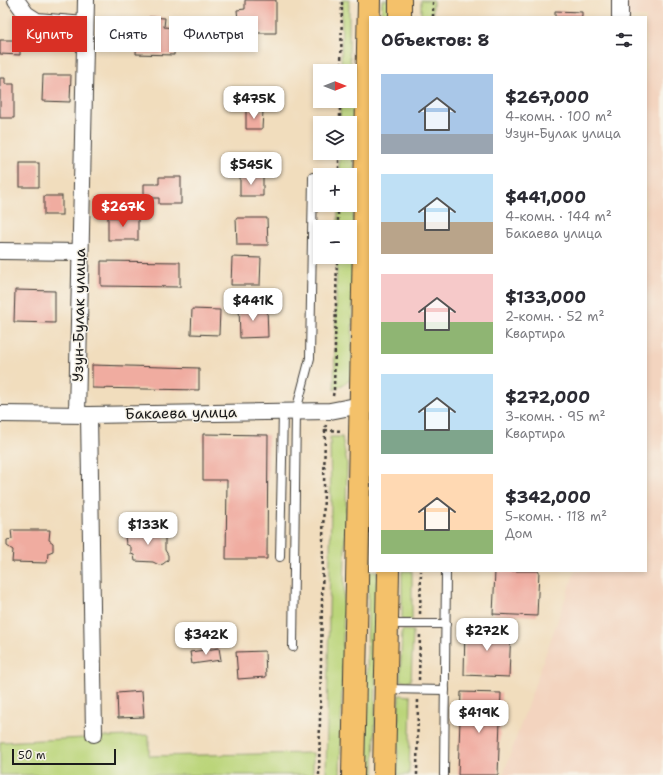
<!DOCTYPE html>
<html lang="ru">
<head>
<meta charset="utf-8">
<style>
	body { margin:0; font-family:"Shantell Sans",sans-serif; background:#f7f7f7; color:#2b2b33; height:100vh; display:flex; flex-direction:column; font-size:15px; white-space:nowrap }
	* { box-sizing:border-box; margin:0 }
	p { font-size:13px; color:#7c7c81 }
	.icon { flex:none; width:22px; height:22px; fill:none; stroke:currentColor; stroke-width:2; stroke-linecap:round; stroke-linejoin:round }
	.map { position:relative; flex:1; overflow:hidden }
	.drawer { position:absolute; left:369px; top:16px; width:278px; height:556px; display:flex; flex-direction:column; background:#fff; border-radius:0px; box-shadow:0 2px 6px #0003 }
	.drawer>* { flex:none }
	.top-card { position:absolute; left:12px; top:16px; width:297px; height:36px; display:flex; gap:8px }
	.needle { width:26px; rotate:90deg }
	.tools { position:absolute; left:313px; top:64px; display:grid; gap:8px }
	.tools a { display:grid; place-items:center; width:44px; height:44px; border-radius:0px; background:#fff; box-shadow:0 2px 6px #0003; font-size:20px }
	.scale { position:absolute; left:12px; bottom:10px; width:104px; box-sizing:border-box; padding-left:4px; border:2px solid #1c1c1c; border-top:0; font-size:11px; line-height:14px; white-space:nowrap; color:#1c1c1c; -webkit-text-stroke:3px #f7f3e8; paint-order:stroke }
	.price { position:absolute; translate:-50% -34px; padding:0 9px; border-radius:8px; background:#fff; color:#222; font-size:13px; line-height:26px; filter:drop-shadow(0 1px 2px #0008) }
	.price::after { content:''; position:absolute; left:50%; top:24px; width:12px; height:9px; margin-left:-6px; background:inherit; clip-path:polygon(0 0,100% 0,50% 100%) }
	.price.selected { background:#d93025; color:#fff }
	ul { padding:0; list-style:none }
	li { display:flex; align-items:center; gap:12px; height:100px; padding:0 12px }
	li span { display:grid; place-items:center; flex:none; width:112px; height:80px; border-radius:0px; color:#555 }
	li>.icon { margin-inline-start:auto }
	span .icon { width:48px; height:48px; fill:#fffc; stroke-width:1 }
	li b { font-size:17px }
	h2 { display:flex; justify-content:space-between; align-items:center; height:48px; padding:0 12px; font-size:17px }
	.tag { padding:0 14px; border-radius:0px; background:#fff; box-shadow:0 2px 6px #0003; font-size:14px; line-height:36px }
	.tag.selected { background:#d93025; color:#fff }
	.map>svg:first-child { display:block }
	.built { fill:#f3d4bf }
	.green { fill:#bbd57a; stroke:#6c784b }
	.building { fill:#f0aca0 }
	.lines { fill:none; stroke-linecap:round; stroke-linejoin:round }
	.lane-casing { stroke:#3c3934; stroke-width:10 }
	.street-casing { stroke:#3c3934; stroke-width:18 }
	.primary-casing { stroke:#3c3934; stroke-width:24 }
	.path { stroke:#3c3934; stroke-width:2.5; stroke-dasharray:3 3; stroke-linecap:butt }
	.lane { stroke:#fff; stroke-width:8 }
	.street { stroke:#fff; stroke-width:16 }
	.primary { stroke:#f4c16a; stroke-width:22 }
	.labels { text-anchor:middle; stroke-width:3; stroke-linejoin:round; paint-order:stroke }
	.street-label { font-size:15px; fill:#1c1c1c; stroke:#f7f3e8 }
</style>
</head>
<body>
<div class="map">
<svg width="663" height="775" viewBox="0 0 663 775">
	<rect width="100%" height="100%" fill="#f7f3e8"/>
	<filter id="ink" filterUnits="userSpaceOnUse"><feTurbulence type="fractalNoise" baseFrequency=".025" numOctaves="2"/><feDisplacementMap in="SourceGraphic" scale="8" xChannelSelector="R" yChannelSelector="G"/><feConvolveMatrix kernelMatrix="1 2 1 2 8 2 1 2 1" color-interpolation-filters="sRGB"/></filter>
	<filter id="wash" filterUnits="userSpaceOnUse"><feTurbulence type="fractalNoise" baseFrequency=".012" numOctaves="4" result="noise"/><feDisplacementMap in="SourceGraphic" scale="16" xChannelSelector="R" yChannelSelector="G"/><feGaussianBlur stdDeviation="0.9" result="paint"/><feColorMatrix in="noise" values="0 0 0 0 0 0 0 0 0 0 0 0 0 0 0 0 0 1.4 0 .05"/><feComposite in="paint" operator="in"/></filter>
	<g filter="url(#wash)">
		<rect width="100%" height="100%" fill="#f1ddbd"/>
		<path class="built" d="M627,0H663V775H503L575,571H646V17H627Z"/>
		<g class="green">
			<path d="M342,0H349V53L355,87L352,373L350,380L334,390L337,257H350V227H338V205H350V175H339V153H350V123H340V101H350V71H341Z"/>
			<path d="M382,0H389L388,17H381Z"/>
			<rect x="421" y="0" width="12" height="17"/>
			<path d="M330,437H342L347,464L340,775H326L331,503Z"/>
			<path d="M370,503V571H378L374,775H365Z"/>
			<rect x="402" y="571" width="10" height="49"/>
			<path d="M402,630L413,631L411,681H400Z"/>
			<path d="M399,695L411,696L409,775H397Z"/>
			<path d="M149,735V756L313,753V775H0V742Z"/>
		</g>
		<g id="blocks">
			<g class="building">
				<path d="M245,0H276V33H245V20H238L237,10L245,9Z"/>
				<path d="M555,11L582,12V17H555Z"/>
				<path d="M149,17L165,18L164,27L175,28L174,55L136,54L137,30H149Z"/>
				<path d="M0,40H20V55L0,54Z"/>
				<path d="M43,75H71L70,102L42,101Z"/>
				<path d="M0,78H5V84H14V118H0Z"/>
				<path d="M246,110L263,111L262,129H246Z"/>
				<rect x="20" y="163" width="19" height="24"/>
				<path d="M240,175L263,176V196H240Z"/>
				<path d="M159,177H181V204H159V198H144V184H159Z"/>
				<rect x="44" y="196" width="18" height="19"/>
				<rect x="108" y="217" width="30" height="23"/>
				<path d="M236,218H267L268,245H237Z"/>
				<path d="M232,257L261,258L260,285H231Z"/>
				<path d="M101,261L180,262V287L101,286Z"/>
				<path d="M15,290L55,291V323L14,322Z"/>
				<path d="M239,307H267L268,337L240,338Z"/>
				<path d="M192,309L220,310L219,335L191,334Z"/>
				<path d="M92,365L199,368V390L92,388Z"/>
				<path d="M203,434L268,435L267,559H226L227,480H203Z"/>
				<path d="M153,525L160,529L165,538V550L168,555V560L163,564L159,565L153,562L135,561L134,555L131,554V547L126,544L125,537L132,535V531H149Z"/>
				<path d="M11,530H50L49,540L53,543V551L48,553L47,563L12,562L13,550L7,546V540L12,539Z"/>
				<path d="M495,571H539L537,616L493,614Z"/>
				<path d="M465,627L511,628L509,677L464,675Z"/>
				<path d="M219,648L221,660L192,664L190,652Z"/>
				<path d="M265,651L266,677L238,679L236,652Z"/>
				<path d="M142,691L144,717L118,718L117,693Z"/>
				<path d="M461,692L501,693L498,775H458Z"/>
			</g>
		</g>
	</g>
	<g filter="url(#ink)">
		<use href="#blocks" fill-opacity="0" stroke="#3c3934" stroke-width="1"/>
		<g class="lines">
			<g class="lane-casing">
				<g id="lane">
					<path d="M280,557L283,411"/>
					<path d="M389,624H446"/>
					<path d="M293,647L296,411L310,358L313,177"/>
					<path d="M386,689L445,690"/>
					<path d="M444,775L446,571"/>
				</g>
			</g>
			<g class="street-casing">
				<g id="street">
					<path d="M16,0L26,14L37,21L85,25"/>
					<path d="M620,17V0"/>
					<path d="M0,251L80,252"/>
					<path d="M0,414L89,415L330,411L361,405H370"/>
					<path d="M77,414L86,0"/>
					<path d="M89,415L94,734"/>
				</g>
			</g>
			<g class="primary-casing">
				<g id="primary">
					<path d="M400,17V0"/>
					<path d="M353,775L369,0"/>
					<path d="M384,775L388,571"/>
				</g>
			</g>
			<g class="path">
				<path d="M433,17V0"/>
				<path d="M341,71L342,0"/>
				<path d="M340,123V101"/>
				<path d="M339,175V153"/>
				<path d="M338,227V205"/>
				<path d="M333,396L334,390L337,257"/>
				<path d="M325,430L343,431"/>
				<path d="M420,614L421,571"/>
				<path d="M419,680L420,633"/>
				<path d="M319,775L325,429L326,425"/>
				<path d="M417,775L418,699"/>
			</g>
			<use href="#lane" class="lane"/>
			<use href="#street" class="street"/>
			<use href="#primary" class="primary"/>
		</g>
	</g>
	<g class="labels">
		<g class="street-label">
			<text transform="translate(79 315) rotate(-89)" y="5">Узун-Булак улица</text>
			<text transform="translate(181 413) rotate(-1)" y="5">Бакаева улица</text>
		</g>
	</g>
</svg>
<div class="tools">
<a><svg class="needle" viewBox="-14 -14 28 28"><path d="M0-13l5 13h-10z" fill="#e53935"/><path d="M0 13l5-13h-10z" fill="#7c7c81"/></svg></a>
<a><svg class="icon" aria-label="layers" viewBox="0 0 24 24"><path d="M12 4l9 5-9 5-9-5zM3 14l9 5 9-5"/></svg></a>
<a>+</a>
<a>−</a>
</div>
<div class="scale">50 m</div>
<b class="price" style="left:254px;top:120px">$475K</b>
<b class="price" style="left:251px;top:186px">$545K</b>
<b class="price selected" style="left:123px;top:228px">$267K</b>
<b class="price" style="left:253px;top:322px">$441K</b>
<b class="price" style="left:148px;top:546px">$133K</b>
<b class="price" style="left:487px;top:652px">$272K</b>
<b class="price" style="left:206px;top:656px">$342K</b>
<b class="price" style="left:479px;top:734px">$419K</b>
<div class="top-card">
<a class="tag selected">Купить</a>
<a class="tag">Снять</a>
<a class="tag">Фильтры</a>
</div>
<section class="drawer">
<h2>Объектов: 8<svg class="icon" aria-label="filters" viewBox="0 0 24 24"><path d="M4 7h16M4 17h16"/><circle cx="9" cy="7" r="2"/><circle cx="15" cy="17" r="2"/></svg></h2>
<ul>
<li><span style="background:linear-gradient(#a9c7e8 75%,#9aa5b1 0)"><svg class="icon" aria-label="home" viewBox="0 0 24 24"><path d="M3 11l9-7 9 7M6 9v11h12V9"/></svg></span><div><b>$267,000</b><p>4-комн. · 100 m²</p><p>Узун-Булак улица</p></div></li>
<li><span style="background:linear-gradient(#bfe0f5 60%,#b9a48a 0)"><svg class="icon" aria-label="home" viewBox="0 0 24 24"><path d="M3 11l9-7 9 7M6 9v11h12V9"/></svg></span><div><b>$441,000</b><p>4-комн. · 144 m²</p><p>Бакаева улица</p></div></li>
<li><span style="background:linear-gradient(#f6c9c9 60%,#8fb573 0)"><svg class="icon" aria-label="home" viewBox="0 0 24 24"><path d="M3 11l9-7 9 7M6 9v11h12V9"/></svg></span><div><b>$133,000</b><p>2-комн. · 52 m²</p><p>Квартира</p></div></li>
<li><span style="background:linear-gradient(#bfe0f5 70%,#7fa58c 0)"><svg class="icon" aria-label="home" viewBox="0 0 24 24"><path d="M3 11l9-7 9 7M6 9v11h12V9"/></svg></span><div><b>$272,000</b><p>3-комн. · 95 m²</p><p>Квартира</p></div></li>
<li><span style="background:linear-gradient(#ffd9b3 70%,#8fb573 0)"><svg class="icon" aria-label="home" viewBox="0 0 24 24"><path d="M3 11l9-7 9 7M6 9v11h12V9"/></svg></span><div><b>$342,000</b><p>5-комн. · 118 m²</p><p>Дом</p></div></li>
</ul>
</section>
</div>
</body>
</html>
